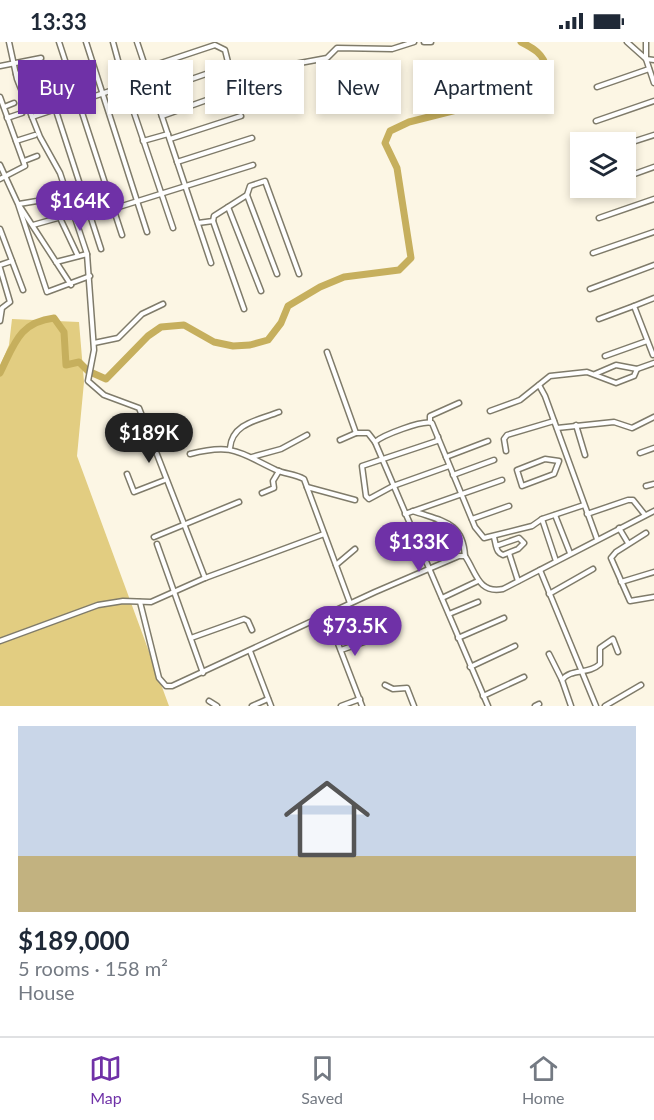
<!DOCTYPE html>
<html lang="en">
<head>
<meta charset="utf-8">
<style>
	body { margin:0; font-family:Lato,sans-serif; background:#f6f6f7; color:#1f2937; height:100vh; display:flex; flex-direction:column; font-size:22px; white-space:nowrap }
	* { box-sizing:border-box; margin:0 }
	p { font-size:20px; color:#747a83 }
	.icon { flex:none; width:33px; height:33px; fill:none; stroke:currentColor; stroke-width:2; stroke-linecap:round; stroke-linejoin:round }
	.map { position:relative; height:664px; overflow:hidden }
	.details { display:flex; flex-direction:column; background:#fff; flex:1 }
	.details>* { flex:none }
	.guide { position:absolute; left:18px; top:18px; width:618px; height:54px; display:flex; gap:12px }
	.tools { position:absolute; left:570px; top:90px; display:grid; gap:12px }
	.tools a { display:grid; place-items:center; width:66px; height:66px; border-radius:0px; background:#fff; box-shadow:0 3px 9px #0003; font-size:30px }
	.price { position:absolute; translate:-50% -51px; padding:0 14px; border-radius:21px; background:#6f31a7; color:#fff; font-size:20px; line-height:39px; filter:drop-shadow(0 2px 3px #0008) }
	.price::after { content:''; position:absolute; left:50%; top:36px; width:18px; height:14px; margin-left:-9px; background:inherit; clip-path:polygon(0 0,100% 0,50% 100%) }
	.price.active { background:#222; color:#fff }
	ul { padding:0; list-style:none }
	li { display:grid; align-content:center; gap:12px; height:318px; padding:0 18px }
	li span { display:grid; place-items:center; height:186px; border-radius:0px; color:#555 }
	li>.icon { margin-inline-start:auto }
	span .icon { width:108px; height:108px; fill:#fffc; stroke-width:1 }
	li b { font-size:26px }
	.pill { padding:0 21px; border-radius:0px; background:#fff; box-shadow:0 3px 9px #0003; font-size:21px; line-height:54px }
	.pill.active { background:#6f31a7; color:#fff }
	.status { display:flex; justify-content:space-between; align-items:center; height:42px; padding:0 30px; background:#fff; direction:ltr }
	.status svg { height:16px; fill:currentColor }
	.menu { display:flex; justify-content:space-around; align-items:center; height:84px; border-top:2px solid #e0e1e3; background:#fff; font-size:16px; color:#747a83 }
	.menu a { display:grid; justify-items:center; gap:3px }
	.menu .active { color:#6f31a7 }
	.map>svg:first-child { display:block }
	.green { fill:#e2cd81 }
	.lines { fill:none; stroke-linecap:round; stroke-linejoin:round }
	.river { stroke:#c6af5d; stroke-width:7 }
	.minor-casing { stroke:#7f7b6a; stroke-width:7 }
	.minor { stroke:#fff; stroke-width:4 }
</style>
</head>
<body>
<div class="status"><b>13:33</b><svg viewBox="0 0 49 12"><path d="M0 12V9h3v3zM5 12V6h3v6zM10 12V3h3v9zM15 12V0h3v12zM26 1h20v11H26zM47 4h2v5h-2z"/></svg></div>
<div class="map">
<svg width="654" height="664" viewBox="0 0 654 664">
	<rect width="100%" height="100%" fill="#fcf6e4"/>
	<path class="green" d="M12,277L79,280L84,340L77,414L169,664H0V324L9,303Z"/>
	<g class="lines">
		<path class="river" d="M0,331C14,303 19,280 54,276L64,290L66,323L79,320L88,329L106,337L148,294L161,285L184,283L214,300L233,304L250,303L268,298L281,281L288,264L320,245L344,235L399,228L411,216L397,126L385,101L390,89L409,80L488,60L526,41L546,26C544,12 533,6 521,0"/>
		<g class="minor-casing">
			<g id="minor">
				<path d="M9,0L17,37L40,95L60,131L87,212L94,308L88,339L104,353L139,366L205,536"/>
				<path d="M59,0L122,193"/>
				<path d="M86,0L147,190"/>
				<path d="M113,0L125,44L173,186"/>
				<path d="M137,0L211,221"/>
				<path d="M424,0H431"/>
				<path d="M627,0L646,17L654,18"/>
				<path d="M646,0V17L654,41"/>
				<path d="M0,24L41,16"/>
				<path d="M146,26L215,3L225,8L230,28L235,33L327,16L337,6L392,7L414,0"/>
				<path d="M16,32L53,25"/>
				<path d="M46,38L101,207"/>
				<path d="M597,45L649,27"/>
				<path d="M154,50L229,24"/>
				<path d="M0,55L25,124L0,137"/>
				<path d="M4,65L14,61"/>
				<path d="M162,74L232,49"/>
				<path d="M32,75L149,36"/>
				<path d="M7,76L22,71"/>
				<path d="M596,79L654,59"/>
				<path d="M170,97L241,74"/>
				<path d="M16,99L35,93"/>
				<path d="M143,99L168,92"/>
				<path d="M626,102L654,93"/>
				<path d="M24,119L37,114"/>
				<path d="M177,120L252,96"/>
				<path d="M0,123L18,162L47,250L90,234"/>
				<path d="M626,135L654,125"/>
				<path d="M247,153L277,232"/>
				<path d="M19,162L37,159L53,152"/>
				<path d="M19,163L71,243"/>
				<path d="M228,165L261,249"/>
				<path d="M90,174L253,123"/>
				<path d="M60,176L78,214"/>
				<path d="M599,176L654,157"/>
				<path d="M213,179L244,267"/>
				<path d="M198,181L213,179L214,174L247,153L250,144L265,139L299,232"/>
				<path d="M33,183L72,172"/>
				<path d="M0,187L23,248"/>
				<path d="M593,211L654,190"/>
				<path d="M56,220L87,212"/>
				<path d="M0,223L12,219"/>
				<path d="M0,226L10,260L2,266L0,279"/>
				<path d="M590,247L654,223"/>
				<path d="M599,277L634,264"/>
				<path d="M94,301L118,296L142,272L163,262"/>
				<path d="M327,310L356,391H368L375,400"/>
				<path d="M653,313L634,264L654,256"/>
				<path d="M605,314L647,299"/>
				<path d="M595,332L616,323L637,327"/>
				<path d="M539,343L545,354L597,497"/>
				<path d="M490,369L520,358L550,334L587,330L616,341L634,334L637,327L654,321"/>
				<path d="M430,380V374L459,361"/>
				<path d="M576,383L585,413"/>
				<path d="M557,386L614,380L632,386L654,375"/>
				<path d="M438,395L437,399L362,424L366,454L369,457L393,444L449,424"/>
				<path d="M340,398L356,391"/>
				<path d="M230,406C232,381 259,378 279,370"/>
				<path d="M506,409L504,397L507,393L554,379"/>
				<path d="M640,411L654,406"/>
				<path d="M190,412C233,401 238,410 276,428C285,432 295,432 304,437L350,561"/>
				<path d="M252,415L281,407L307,393"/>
				<path d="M446,415L488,399"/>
				<path d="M545,417L559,419L554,432L522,444L517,428Z"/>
				<path d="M127,432L134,450L165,438"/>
				<path d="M453,433L494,418"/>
				<path d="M646,444L654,442"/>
				<path d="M307,445L355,458"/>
				<path d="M262,451L274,446L273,439L279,429"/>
				<path d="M413,469C441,479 463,479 465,514"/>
				<path d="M405,472L502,438"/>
				<path d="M587,472L628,458H633L645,473"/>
				<path d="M555,473L570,511"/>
				<path d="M472,477L509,464"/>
				<path d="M542,477L556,519"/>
				<path d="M619,486L628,501"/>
				<path d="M646,491L616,510L611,516L630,559L654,555"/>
				<path d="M154,495L239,460"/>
				<path d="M494,495L496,504C497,508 498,511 503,513L518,507L524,501L519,496L496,504"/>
				<path d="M157,502L203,631"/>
				<path d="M380,505L441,480"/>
				<path d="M509,511L518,539"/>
				<path d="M336,523L355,507"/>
				<path d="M540,528L596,664"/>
				<path d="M621,540L654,530"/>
				<path d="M549,552L593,527"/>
				<path d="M442,556L478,539"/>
				<path d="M140,560L159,636L166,644H172L375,550L459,514H465C476,530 478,552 503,547L654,469"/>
				<path d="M449,572L478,560"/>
				<path d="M327,573L362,664"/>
				<path d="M378,595L396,579"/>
				<path d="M191,596L244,577L248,579L252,588"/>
				<path d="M458,596L504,576"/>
				<path d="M0,599L98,563L123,559L151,560L205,536L324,492"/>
				<path d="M341,608L393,590"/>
				<path d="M250,609L271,664"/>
				<path d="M549,612L562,638L571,664"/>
				<path d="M470,625L515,604"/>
				<path d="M562,638C571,626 588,633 600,622V606L613,597L618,610"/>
				<path d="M385,643L393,647L407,646L414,664"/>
				<path d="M483,654L524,635"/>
				<path d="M209,659L217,664"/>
				<path d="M252,664L268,657"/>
				<path d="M341,664L360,657"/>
				<path d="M488,664L375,400C383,393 422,378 432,381L475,485L484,496L532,484L542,477L584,463"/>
				<path d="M535,664L539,662"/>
				<path d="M605,664L641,643"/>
			</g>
		</g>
		<use href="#minor" class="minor"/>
	</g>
</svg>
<div class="tools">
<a><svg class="icon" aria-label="layers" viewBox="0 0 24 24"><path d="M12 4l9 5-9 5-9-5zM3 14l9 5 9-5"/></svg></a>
</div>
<b class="price" style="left:80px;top:190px">$164K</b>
<b class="price active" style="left:149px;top:422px">$189K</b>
<b class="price" style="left:419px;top:531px">$133K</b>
<b class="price" style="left:355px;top:615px">$73.5K</b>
<div class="guide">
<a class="pill active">Buy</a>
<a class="pill">Rent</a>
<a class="pill">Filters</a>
<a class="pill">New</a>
<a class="pill">Apartment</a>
</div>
</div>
<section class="details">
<ul>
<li><span style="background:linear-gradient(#c9d6e8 70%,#c2b280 0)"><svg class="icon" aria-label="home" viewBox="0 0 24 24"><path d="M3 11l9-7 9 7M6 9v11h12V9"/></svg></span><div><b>$189,000</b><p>5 rooms · 158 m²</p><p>House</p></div></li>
</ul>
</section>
<nav class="menu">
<a class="active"><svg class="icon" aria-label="map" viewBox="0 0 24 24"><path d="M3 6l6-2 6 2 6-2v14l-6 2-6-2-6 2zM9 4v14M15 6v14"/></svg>Map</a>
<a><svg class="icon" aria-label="saved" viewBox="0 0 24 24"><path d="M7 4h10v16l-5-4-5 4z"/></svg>Saved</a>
<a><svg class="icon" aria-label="home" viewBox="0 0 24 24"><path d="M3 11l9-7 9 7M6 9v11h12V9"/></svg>Home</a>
</nav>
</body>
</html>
